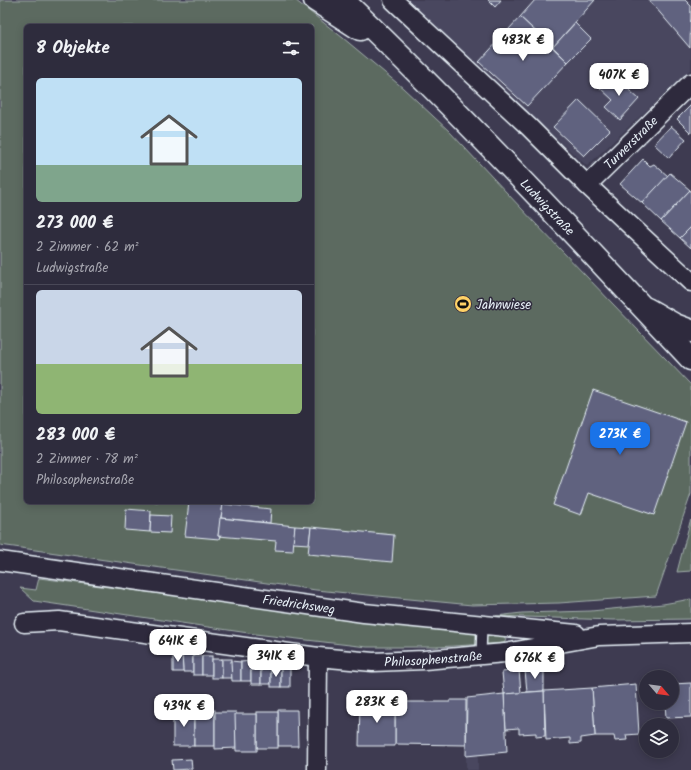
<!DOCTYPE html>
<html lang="de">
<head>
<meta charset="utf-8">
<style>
	body { margin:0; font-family:Kalam,sans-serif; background:#3a3848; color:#f1f3f6; height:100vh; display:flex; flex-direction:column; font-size:15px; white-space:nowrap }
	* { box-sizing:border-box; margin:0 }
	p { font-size:13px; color:#a7a7b0 }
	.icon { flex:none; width:22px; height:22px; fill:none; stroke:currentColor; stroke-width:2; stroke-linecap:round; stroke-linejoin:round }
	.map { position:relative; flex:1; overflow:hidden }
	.sheet { position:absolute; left:24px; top:24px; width:290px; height:480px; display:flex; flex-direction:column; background:#2e2c3d; border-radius:6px; box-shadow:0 2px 10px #0003,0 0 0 1px #494857 }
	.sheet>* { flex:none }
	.needle { width:26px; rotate:118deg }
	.buttons { position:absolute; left:639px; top:670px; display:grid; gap:8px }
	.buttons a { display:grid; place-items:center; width:40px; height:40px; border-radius:50%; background:#2e2c3d; box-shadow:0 2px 10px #0003,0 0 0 1px #494857; font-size:20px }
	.price { position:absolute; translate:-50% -34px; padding:0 9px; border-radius:8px; background:#fff; color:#222; font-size:13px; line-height:26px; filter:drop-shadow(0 1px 2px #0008) }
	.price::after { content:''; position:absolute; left:50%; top:24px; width:12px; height:9px; margin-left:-6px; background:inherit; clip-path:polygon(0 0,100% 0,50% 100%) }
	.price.on { background:#1a73e8; color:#fff }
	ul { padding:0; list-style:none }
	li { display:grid; align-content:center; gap:8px; height:212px; padding:0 12px }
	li+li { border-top:1px solid #494857 }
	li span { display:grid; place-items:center; height:124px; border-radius:6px; color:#555 }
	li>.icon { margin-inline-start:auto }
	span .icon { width:72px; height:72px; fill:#fffc; stroke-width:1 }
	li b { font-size:17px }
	h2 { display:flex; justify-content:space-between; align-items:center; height:48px; padding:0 12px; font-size:17px }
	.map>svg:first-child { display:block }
	.built { fill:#48475f }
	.green { fill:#5c6a60; stroke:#a2aeac; fill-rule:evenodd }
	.building { fill:#60627f; stroke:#e8f1f8 }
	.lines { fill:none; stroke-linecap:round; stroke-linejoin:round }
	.service-casing { stroke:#e8f1f8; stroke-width:12 }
	.minor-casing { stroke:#e8f1f8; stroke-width:21 }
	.tertiary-casing { stroke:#e8f1f8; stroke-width:25 }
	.secondary-casing { stroke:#e8f1f8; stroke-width:25 }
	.service { stroke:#2f2a3d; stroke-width:9 }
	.minor { stroke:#2f2a3d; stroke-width:18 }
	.tertiary { stroke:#2f2a3d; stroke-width:22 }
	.secondary { stroke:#2f2a3d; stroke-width:22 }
	.labels { text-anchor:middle; stroke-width:3; stroke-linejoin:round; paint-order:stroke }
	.street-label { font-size:13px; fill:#e8f1f8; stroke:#2f2a3d }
	.poi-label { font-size:13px; fill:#e8f1f8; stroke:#2f2a3d; text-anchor:start }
</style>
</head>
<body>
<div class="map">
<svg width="691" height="770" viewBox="0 0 691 770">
	<rect width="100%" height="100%" fill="#3e3b51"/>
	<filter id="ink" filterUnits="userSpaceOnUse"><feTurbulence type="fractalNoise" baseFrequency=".025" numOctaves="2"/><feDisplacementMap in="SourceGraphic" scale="8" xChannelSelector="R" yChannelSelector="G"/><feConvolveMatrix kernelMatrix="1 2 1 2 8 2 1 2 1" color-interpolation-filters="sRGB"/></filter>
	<g filter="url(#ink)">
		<g class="built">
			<path d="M402,0H691V69L587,166Z"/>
			<path d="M478,755V770H466V756Z"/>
		</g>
		<g class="green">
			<path d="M0,0H295L343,38L403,88L449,131L536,224L691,385V494L656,596L559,603L472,605L316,590L0,545ZM26,26H312V502H26Z"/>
			<path d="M691,520V571L677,572L690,522Z"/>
			<path d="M39,578L438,630L504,636L506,640L504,643L436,647H367L255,634L34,601L20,588L36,590Z"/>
			<path d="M691,599V619L613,620L496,616L522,613L591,611L663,604Z"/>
		</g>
		<g class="building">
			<path d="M488,0H501L495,7Z"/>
			<path d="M535,0H595L553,47L520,17Z"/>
			<path d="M649,0H685L691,6L690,48Z"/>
			<path d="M520,17L568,62L527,106L479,62Z"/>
			<path d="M575,23L591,39L568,62L553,47Z"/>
			<path d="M612,75L639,99L620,120L606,107L613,100L600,88Z"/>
			<path d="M579,100L610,130L584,156L553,127Z"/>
			<path d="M691,105V133L677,119Z"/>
			<path d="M671,126L686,139L669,158L654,144Z"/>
			<path d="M643,159L650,166L654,164L668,176L642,203L620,184Z"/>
			<path d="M670,173L690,190L661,221L642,203Z"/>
			<path d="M690,190L691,191V227L680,238L661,221Z"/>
			<path d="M691,227V248L680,238Z"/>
			<path d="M593,390L686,422L654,515L589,493L581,515L553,505Z"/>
			<path d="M189,502L223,504L218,536H220L219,539L185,536Z"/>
			<path d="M223,504L271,509L270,523L221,518Z"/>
			<path d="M126,509L151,511L150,532L125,530Z"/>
			<path d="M151,515L171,516L170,533L150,532Z"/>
			<path d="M220,518L295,526L293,551L275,550L276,541L218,536Z"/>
			<path d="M295,526L311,527L309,544L293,543Z"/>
			<path d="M311,527L394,535L392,562L308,554Z"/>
			<path d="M193,652V672H183L182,653Z"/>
			<path d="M173,653H182L183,672H173Z"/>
			<rect x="193" y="656" width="9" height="19"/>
			<rect x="202" y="656" width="10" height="19"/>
			<rect x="212" y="659" width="10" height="19"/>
			<rect x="222" y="659" width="10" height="19"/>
			<path d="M231,661L241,662V681H232Z"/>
			<path d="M251,661V681H241V662Z"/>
			<rect x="251" y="664" width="10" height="20"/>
			<rect x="261" y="664" width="10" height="20"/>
			<rect x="271" y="668" width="10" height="19"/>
			<rect x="281" y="668" width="9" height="19"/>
			<path d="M544,668V691L527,692L525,670Z"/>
			<path d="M519,670L521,693L504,694L502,672Z"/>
			<path d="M691,683V717L666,718L665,703H672V684Z"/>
			<path d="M636,684L639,734L626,735L627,740L615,741L614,736H595L592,688Z"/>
			<path d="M592,688L595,736L581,738V743L570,744V738L546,740L544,691Z"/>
			<path d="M544,691L545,736L536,737V733L519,734V728L506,729L504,694Z"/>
			<path d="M504,694L507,752L466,756L467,698Z"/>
			<path d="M450,700H466V745L395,744V702H450Z"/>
			<path d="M395,702V746H359L360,703Z"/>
			<rect x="173" y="710" width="21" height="36"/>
			<rect x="194" y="710" width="21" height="36"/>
			<path d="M278,710H297L298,746H278Z"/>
			<path d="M215,712H236V748L215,749Z"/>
			<rect x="257" y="712" width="21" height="36"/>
			<path d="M235,714H257V751H236Z"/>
			<path d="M191,759L192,769L173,770L172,760Z"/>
		</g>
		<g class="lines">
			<g class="service-casing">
				<path id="service" d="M481,655L482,625"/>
			</g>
			<g class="minor-casing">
				<g id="minor">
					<path d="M393,0L529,127L587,185L691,282"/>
					<path id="s1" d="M587,185L691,83"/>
					<path id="s2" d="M0,561L364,613L576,634"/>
					<path id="s3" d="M24,623L59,621L318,657L373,662L424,660L505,653L599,636L691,633"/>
					<path d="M317,770L318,657"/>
				</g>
			</g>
			<g class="tertiary-casing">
				<path id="tertiary" d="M647,309L675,325L691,331"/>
			</g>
			<g class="secondary-casing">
				<g id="secondary">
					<path d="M315,0L360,29"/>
					<path id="s4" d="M343,0C463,115 577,237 691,359"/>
				</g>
			</g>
			<use href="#service" class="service"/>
			<use href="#minor" class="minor"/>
			<use href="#tertiary" class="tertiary"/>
			<use href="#secondary" class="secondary"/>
		</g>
	</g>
	<defs>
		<g id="stadium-disc" transform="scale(0.9)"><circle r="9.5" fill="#ffd166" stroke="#2f2a3d"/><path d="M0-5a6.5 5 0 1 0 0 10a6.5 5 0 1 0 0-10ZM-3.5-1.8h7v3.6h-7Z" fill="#111"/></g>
	</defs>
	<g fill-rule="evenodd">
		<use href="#stadium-disc" x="463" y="304"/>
	</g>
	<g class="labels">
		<g class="street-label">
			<text dy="5" stroke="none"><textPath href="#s1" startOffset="61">Turnerstraße</textPath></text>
			<text dy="5" stroke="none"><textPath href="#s4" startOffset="291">Ludwigstraße</textPath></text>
			<text dy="5" stroke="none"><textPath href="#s2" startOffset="302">Friedrichsweg</textPath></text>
			<text dy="5" stroke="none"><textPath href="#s3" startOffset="412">Philosophenstraße</textPath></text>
		</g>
		<g class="poi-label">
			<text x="476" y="309">Jahnwiese</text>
		</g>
	</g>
</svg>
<div class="buttons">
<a><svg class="needle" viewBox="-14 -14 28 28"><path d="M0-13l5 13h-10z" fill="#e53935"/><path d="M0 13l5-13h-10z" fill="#a7a7b0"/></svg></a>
<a><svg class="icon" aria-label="layers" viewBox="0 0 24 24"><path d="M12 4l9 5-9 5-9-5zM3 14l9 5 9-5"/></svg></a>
</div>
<b class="price" style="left:523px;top:62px">483K €</b>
<b class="price" style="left:619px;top:97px">407K €</b>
<b class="price on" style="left:620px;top:456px">273K €</b>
<b class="price" style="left:178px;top:663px">641K €</b>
<b class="price" style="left:276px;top:678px">341K €</b>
<b class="price" style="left:535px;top:680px">676K €</b>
<b class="price" style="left:377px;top:724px">283K €</b>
<b class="price" style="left:184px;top:728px">439K €</b>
<section class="sheet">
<h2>8 Objekte<svg class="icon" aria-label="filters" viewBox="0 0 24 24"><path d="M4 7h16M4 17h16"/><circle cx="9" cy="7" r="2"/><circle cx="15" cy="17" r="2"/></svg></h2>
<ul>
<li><span style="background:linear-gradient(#bfe0f5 70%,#7fa58c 0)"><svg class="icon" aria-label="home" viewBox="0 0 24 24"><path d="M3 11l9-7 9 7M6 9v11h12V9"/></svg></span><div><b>273 000 €</b><p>2 Zimmer · 62 m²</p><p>Ludwigstraße</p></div></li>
<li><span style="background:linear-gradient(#c9d6e8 60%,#8fb573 0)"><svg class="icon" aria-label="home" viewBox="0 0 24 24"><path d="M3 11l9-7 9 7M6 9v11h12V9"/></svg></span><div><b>283 000 €</b><p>2 Zimmer · 78 m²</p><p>Philosophenstraße</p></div></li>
</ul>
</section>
</div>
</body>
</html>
